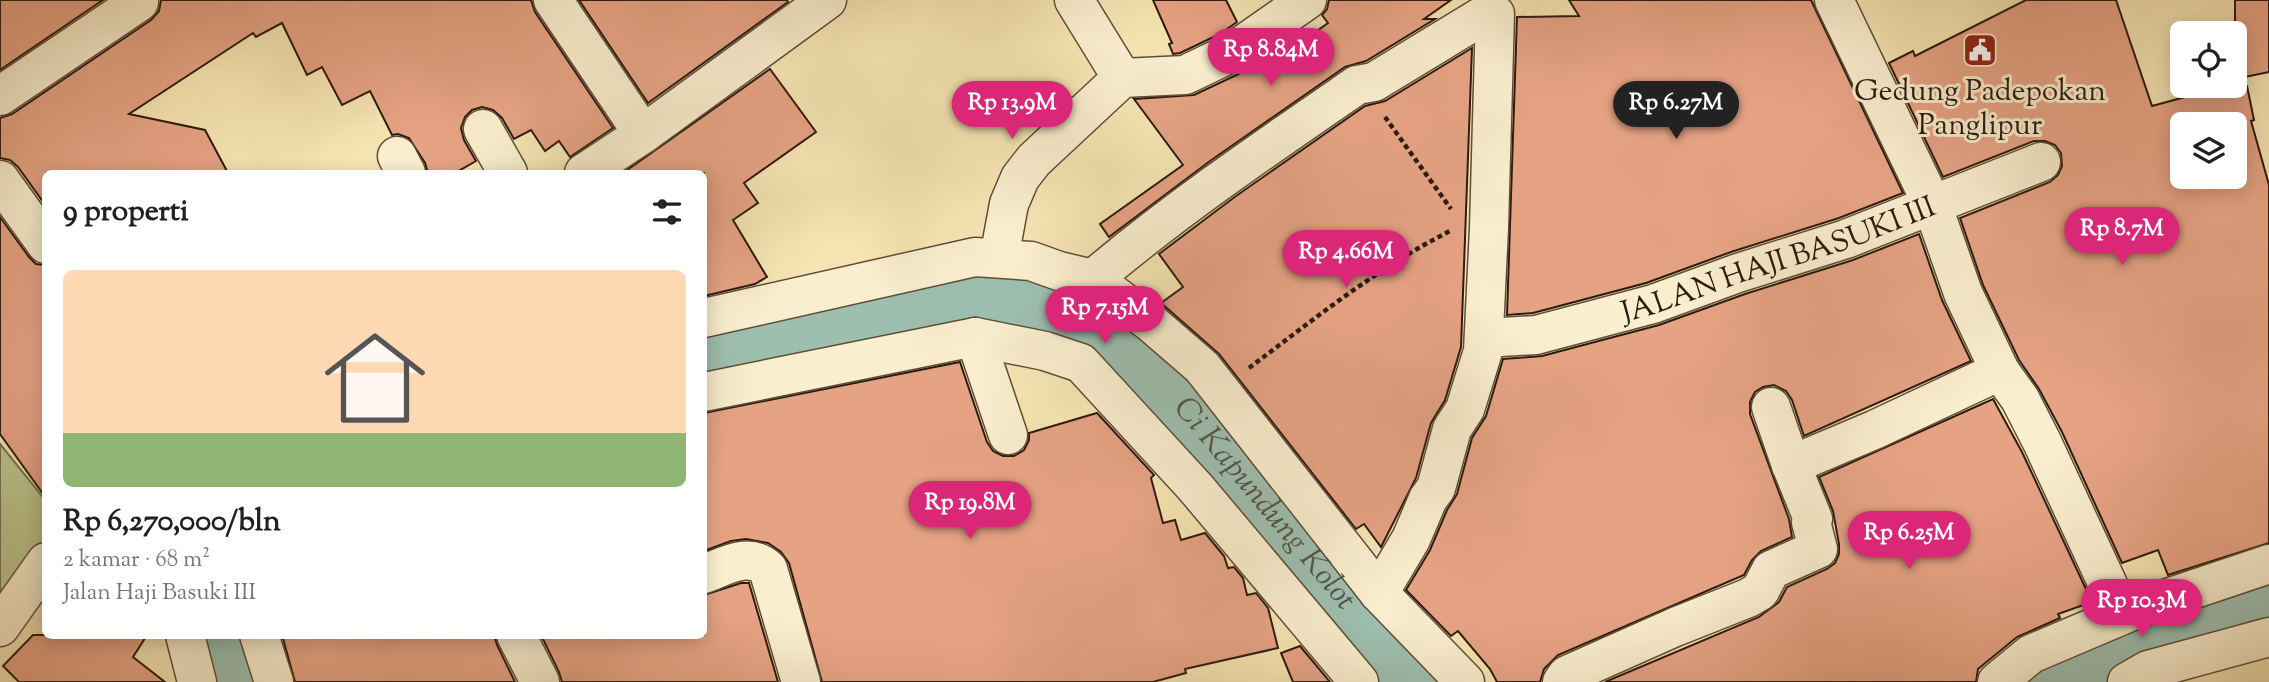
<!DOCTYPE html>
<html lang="id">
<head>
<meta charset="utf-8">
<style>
	body { margin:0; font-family:"Sorts Mill Goudy",serif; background:#f2f2f2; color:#202124; height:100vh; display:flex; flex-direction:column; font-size:26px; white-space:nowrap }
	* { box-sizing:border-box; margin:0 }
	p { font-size:23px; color:#757577 }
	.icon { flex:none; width:38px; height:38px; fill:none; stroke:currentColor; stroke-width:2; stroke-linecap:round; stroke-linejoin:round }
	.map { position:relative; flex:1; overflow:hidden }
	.panel { position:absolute; left:42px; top:170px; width:665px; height:469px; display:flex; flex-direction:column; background:#fff; border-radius:10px; box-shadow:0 4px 18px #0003 }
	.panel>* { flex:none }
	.buttons { position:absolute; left:2170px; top:21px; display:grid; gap:14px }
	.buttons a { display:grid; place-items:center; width:77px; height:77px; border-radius:10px; background:#fff; box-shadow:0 4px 18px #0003; font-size:35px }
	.price { position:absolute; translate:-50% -60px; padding:0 16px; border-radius:24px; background:#db2777; color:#fff; font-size:23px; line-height:46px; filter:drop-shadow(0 2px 4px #0008) }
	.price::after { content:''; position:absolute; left:50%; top:42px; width:21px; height:16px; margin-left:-10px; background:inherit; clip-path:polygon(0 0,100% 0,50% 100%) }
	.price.active { background:#222; color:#fff }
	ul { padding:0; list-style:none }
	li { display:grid; align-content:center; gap:14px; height:371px; padding:0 21px }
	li+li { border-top:2px solid #e0e0e0 }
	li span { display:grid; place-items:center; height:217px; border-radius:10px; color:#555 }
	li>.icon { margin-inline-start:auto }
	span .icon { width:126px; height:126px; fill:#fffc; stroke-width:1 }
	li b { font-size:30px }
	h2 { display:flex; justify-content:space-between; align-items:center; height:84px; padding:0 21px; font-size:30px }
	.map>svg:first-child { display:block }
	.green { fill:#bcc58d; stroke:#74704e; stroke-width:2 }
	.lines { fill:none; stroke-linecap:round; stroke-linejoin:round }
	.river { stroke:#9dbfb0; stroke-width:66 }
	.building { fill:#e6a384; stroke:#2d1a0f; stroke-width:2; fill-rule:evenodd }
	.minor-casing { stroke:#5f4d38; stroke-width:41 }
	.path { stroke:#2d1a0f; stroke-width:4.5; stroke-dasharray:5 3.5; stroke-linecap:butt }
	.minor { stroke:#f9eece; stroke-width:38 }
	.labels { text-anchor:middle; stroke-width:6; stroke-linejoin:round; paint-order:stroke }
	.poi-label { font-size:30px; fill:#2d1a0f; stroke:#f9eece }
	.street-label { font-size:30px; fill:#2d1a0f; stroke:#f9eece }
	.water-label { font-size:32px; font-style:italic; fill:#545447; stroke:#f9eece }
</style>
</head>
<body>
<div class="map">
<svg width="2269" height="682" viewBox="0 0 2269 682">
	<rect width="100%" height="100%" fill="#f6e5b3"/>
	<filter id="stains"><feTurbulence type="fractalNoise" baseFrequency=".00286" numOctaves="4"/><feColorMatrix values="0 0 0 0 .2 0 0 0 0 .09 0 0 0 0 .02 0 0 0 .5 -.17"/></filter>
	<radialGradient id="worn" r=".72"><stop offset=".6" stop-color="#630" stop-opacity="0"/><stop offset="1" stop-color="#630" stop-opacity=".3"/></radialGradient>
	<path class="green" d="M0,444L46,501L45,547L0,607Z"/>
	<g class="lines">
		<g class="river">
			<path id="s1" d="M704,356L994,292L1077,309L1152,365L1416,682"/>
			<path d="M226,635L246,682"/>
			<path d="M2063,682C2123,635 2201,635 2269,607"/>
		</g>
	</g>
	<g class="building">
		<path d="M0,0H103L0,70Z"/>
		<path d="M161,0H531L535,12L613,128L570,157L559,141L545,151L531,130L514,139L502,118L493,110L482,107L472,110L465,117L461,128L464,140L476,161L455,173H428L425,163L409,138L398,134L392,135L370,91L342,105L322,67L307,75L282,23L256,37L253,33L129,114L205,130L228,173H46V206L18,167L10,160L0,158V118L12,114L151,20L159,11Z"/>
		<path d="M579,0H787L788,2L648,103Z"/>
		<path d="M1153,0H1226L1237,22L1220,34L1180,53L1173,54L1169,44L1172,43Z"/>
		<path d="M1329,0H1451L1424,19H1435L1366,61L1345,67L1210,161L1109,237L1100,224L1183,165L1134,99L1194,95L1241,73L1257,62L1261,70L1328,23L1322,15L1327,9Z"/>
		<path d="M1569,0H1811L1903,193L1839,218L1731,252L1646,283L1533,313L1507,315L1517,17L1579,16Z"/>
		<path d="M2026,0H2116L2152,106L2207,91L2205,86H2247L2254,120L2251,121L2269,185V543L2168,575L2158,550L2122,563L2062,432L2039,389L2019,360L1983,285L1960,218L2050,182L2058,175L2062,166L2061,153L2055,145L2045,141H2034L1943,177L1889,63L1913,51L1915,56ZM2182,124H2235V177H2182Z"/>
		<path d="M2235,0H2269V72L2235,79Z"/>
		<path d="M1472,48L1461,347L1445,400L1431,423L1416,478L1381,547L1364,524L1356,529L1219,354L1161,303L1183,287L1159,254L1236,196L1365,106L1385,101Z"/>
		<path d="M770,69L816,132L744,183L758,203L733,220L767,277L755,284L704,296V173H623Z"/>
		<path d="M0,217L29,257L36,264L46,265V498L0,434Z"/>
		<path d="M1919,234L1942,300L1971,361L1804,436L1792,400L1786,391L1774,385L1763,387L1755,392L1750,402V414L1789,519L1792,537L1761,551L1752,560L1744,575L1558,655L1544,669L1540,682H1497L1490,669L1458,631L1451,636L1406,590L1430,550L1447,510L1457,494L1472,438L1486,416L1503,359L1542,356L1659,325L1745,294L1853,260Z"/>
		<path d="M960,362L987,442L993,451L1003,456H1014L1024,450L1029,440V433L1097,413L1154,475L1151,478L1163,523L1175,520L1181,540L1205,533L1224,556L1228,568L1234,567L1243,578L1247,595L1256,593L1268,608L1278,648L1185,669L1186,673L1153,682H822L789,563L781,552L768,543L746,539L731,541L704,551V413Z"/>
		<path d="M1993,399L2022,452L2092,602L2058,614L2060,618L2017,637L1978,669L1976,682H1605L1759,617L1779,602L1787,587L1827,569L1835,563L1839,554V544L1833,511L1819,477Z"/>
		<path d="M741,583H749L778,682H562L559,672L541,635H704V595Z"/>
		<path d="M33,635H147L133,657L165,682H19L3,666Z"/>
		<path d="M282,635H494L497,645L515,682H295Z"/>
		<path d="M1300,646L1330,682H1293L1281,653Z"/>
	</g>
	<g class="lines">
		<g class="minor-casing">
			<g id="minor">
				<path d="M553,0L643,134"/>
				<path d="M1074,0L1122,78"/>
				<path d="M1834,0L1932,204L1963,293L2000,371L2020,399L2042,442L2122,615"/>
				<path d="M0,96L139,2"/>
				<path d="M483,129L508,173"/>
				<path d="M397,156L406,173"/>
				<path d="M584,173L643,134L827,0"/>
				<path d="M0,180L46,244"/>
				<path d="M999,258L1009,204L1020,178L1034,160L1122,78L1185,75L1231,53L1307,0"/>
				<path d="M1093,279C1177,208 1267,147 1357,85L1374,82L1489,12L1495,14L1489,228L1483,351L1465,409L1452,429L1436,488L1428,499L1411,539L1379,593"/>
				<path d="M704,318L975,257L1031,261L1059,271L1093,279L1150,322L1202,367L1379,593L1465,682"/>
				<path d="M975,337L1008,435"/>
				<path id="s2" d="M1484,338L1536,335L1653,304L1738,273L1846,239L2041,162"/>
				<path d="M704,392L975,337L1045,351L1081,363L1195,487L1359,682"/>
				<path d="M1771,407L1791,465"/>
				<path d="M704,574C725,566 749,551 768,569L801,682"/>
				<path d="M0,627L46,562"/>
				<path d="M185,635L197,682"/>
				<path d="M259,635L274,682"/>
				<path d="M516,635L540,682"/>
				<path d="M1562,682L1567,675L1675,627L1748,598L1760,591L1771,570L1818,549L1811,522L1813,519L1791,465L1874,430L2000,371"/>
				<path d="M1997,682L2031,654L2144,606L2269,564"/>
				<path d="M2127,682L2148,670L2269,637"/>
			</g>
		</g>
		<g class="path">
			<path d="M1385,117L1451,209"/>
			<path d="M1249,368C1313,320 1377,268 1450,231"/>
		</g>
		<use href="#minor" class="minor"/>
	</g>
	<defs>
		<g id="civic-square" transform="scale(1.75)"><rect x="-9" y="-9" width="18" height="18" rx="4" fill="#8f2418" stroke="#f9eece"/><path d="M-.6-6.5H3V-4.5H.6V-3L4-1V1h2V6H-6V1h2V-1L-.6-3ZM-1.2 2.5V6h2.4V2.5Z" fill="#fff"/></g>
	</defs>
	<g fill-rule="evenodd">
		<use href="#civic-square" x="1980" y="50"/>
	</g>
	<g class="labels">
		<g class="poi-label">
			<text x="1980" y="100">Gedung Padepokan<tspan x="1980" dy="34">Panglipur</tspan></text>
		</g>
		<g class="street-label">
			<text dy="10" stroke="none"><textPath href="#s2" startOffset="306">JALAN HAJI BASUKI III</textPath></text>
		</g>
		<g class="water-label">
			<text dy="11" stroke="none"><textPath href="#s1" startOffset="654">Ci Kapundung Kolot</textPath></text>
		</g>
	</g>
	<rect width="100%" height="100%" filter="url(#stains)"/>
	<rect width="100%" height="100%" fill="url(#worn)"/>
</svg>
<div class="buttons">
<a><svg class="icon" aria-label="locate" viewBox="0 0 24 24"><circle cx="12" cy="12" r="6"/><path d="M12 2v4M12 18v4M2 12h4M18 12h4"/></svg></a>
<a><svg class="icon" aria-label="layers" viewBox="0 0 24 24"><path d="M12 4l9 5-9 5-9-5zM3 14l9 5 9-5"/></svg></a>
</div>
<b class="price" style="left:1271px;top:88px">Rp 8.84M</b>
<b class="price" style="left:1012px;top:141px">Rp 13.9M</b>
<b class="price active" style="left:1676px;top:141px">Rp 6.27M</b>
<b class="price" style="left:2122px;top:267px">Rp 8.7M</b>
<b class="price" style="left:1346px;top:290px">Rp 4.66M</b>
<b class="price" style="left:1105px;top:346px">Rp 7.15M</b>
<b class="price" style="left:970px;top:541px">Rp 19.8M</b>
<b class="price" style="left:1909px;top:571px">Rp 6.25M</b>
<b class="price" style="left:2142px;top:639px">Rp 10.3M</b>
<section class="panel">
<h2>9 properti<svg class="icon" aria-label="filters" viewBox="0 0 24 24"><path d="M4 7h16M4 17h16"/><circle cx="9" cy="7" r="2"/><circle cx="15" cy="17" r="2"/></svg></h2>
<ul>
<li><span style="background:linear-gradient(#ffd9b3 75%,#8fb573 0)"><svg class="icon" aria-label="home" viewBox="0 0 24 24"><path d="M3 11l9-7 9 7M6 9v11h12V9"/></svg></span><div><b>Rp 6,270,000/bln</b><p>2 kamar · 68 m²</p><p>Jalan Haji Basuki III</p></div></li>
</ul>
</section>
</div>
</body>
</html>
